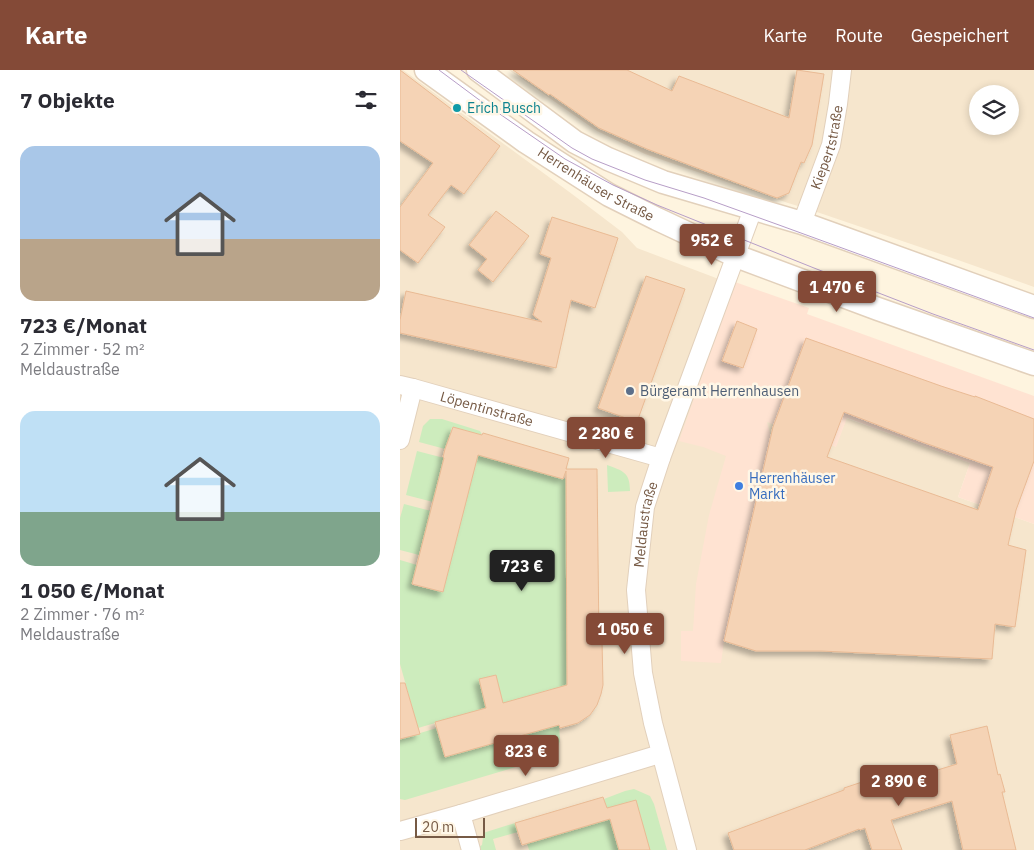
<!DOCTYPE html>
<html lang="de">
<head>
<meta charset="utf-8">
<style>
	body { margin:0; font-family:"IBM Plex Sans",sans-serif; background:#f2f2f3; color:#2b2b33; height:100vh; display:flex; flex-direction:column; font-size:19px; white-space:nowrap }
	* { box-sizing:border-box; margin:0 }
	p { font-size:16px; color:#7c7c81 }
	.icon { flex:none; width:28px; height:28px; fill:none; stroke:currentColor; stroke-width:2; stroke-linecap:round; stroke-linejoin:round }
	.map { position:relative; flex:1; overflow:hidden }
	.drawer { display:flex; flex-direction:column; background:#fff; width:400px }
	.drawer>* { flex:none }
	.fabs { position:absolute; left:569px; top:15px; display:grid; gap:10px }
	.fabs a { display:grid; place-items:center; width:50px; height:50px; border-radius:50%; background:#fff; box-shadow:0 2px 8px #0003; font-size:25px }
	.scale { position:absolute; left:15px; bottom:12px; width:70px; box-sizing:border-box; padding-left:5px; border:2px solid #765a45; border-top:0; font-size:14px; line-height:18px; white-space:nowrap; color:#765a45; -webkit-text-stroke:4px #fff7e7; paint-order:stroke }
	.price { position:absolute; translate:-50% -42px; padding:0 11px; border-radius:5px; background:#844a37; color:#fff; font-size:16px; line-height:32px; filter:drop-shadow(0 1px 2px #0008) }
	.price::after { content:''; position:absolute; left:50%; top:30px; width:15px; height:11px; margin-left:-8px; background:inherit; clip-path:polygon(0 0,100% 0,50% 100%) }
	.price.selected { background:#222; color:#fff }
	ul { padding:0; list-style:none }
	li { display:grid; align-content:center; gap:10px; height:265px; padding:0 20px }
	li span { display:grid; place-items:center; height:155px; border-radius:15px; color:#555 }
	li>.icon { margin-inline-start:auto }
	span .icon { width:90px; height:90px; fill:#fffc; stroke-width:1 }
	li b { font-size:21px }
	h2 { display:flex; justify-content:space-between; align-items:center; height:60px; padding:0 20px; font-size:21px }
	header { display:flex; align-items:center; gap:30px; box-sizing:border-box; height:70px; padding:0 25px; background:#844a37; color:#fff }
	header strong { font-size:24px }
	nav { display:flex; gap:28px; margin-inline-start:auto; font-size:18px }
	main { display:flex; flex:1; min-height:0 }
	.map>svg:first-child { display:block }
	.residential { fill:#f6e6cd; fill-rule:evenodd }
	.commercial { fill:#ffe3d2 }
	.green { fill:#cdecbd }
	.building { fill:#f5d3b5; stroke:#e9ba94; fill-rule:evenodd; filter:url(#shadow) }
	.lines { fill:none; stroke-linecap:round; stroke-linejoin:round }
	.minor-casing { stroke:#e2d0bb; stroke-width:20 }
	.tertiary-casing { stroke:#e2d0bb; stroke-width:25 }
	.minor { stroke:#fff; stroke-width:18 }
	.tertiary { stroke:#fff; stroke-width:22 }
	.tram { stroke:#b79ec7; stroke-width:1 }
	.culture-dot { fill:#0f9aa8; stroke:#fff7e7; stroke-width:2 }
	.service-dot { fill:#5c6f8a; stroke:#fff7e7; stroke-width:2 }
	.shop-dot { fill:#3f7fe0; stroke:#fff7e7; stroke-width:2 }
	.labels { text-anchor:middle; stroke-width:5; stroke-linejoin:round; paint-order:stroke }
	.culture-label { font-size:14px; fill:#0d838f; stroke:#fff7e7; text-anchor:start }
	.street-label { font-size:14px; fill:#765a45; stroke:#fff7e7 }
	.service-label { font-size:14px; fill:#4e5e75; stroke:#fff7e7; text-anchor:start }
	.shop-label { font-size:14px; fill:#366cbe; stroke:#fff7e7; text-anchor:start }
</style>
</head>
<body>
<header>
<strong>Karte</strong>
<nav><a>Karte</a><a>Route</a><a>Gespeichert</a></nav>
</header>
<main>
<section class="drawer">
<h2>7 Objekte<svg class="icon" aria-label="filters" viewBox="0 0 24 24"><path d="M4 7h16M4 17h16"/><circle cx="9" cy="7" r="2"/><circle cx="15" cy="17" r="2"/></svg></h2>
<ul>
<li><span style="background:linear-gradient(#a9c7e8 60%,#b9a48a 0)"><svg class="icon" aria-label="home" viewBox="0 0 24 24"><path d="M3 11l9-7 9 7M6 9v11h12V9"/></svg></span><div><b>723 €/Monat</b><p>2 Zimmer · 52 m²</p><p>Meldaustraße</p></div></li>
<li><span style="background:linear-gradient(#bfe0f5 65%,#7fa58c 0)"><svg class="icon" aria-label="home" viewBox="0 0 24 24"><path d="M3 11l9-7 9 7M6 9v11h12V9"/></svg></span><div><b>1 050 €/Monat</b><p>2 Zimmer · 76 m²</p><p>Meldaustraße</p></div></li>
</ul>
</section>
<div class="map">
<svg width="634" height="780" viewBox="0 0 634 780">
	<defs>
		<filter id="shadow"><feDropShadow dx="-4.5" dy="4.5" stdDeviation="2.5" flood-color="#0004"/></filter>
	</defs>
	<rect width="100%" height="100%" fill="#fef4df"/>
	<g class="residential">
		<path d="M0,0H3L172,124L222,162L237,178L316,208L354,225L446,348L570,393L558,427L634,454V780H0Z"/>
		<path d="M109,0H634V217L558,190L411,140L388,133L245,84L197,61ZM578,24H610V56H578Z"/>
	</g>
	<path class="commercial" d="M335,212L409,238L407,244L634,326V454L558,427L570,393L447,348L436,377L367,352L371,367L324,571L321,593L281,591V561H293L296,514L309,445L326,386L303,377L279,371Z"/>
	<g class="green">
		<path d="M30,349H42L80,361L82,365L52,357L47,378H45V379L19,372L23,356Z"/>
		<path d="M79,380L84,387L166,409L168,613L165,617L148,620L18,658L0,594V490L17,495L12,515L43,522Z"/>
		<path d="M17,381L44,388L33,432L6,425Z"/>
		<path d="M207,395C223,401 230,402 230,421L208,422Z"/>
		<path d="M4,434L31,441L19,485L0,480V448Z"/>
		<path d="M159,655L160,671L156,681L149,687L5,730L0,729V669L37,658L45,687Z"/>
		<path d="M234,719L250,726L254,734L267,780H250L207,738L204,729L225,721Z"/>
		<path d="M210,749L219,780H129L127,773Z"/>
		<path d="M115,753L118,762L93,769L96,780H76V779L82,775L83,768V763Z"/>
	</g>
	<g class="building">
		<path d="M0,0L100,76L64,124L51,115L28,145L45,157L18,193L0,180V137L33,93L0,71Z"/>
		<path d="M113,0H227L272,21L279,6L389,48L397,0L424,4L412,75L404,93L401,92L389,123L377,128L247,79L199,58L150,24L149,25Z"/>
		<path d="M96,141L129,166L93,212L78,200L87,189L69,175Z"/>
		<path d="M152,147L218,168L195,238L171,230L156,298L0,263V250L6,221L142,252L133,245L151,188L140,184Z"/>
		<path d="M246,206L285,219L237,352L198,338Z"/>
		<path d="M337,251L357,259L343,298L322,291Z"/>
		<path d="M406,268L541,316L575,327V326L634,349V391L616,440L608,475L626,480L615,557L595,554L592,589L421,581H356L324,571L373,357ZM444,342L522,372L593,397L578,440L427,387Z"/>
		<path d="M53,357L82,365L83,363L169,388L166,399H197L199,571H202L203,615L201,624L197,635L190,645L178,653L160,658L159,655L45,687L35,652L86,638L79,609L96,605L103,633L167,615L166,401L163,409L78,385L43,522L12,514L44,388L43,387L45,379Z"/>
		<path d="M0,613H5L20,664L0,669Z"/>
		<path d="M587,656L598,705L600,704L605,722H602L616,780H563L552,731L491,750L502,780H472L465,758L460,760L459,759L405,780H334L328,763L444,720V718L462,712L466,722L557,694L550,665Z"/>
		<path d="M203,727L207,738L236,730L250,780H219L210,749L122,775L115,753Z"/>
	</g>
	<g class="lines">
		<g class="minor-casing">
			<g id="minor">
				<path id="s1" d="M402,153L431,75L438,34L442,0"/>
				<path id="s2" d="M0,315L13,318L261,388"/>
				<path d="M0,370L13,318"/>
				<path d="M61,744L71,780"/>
				<path d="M0,761L61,744L260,684"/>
				<path id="s3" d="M287,780L253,653L243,603L236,520L245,437L261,388L353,139"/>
			</g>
		</g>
		<g class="tertiary-casing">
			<g id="tertiary">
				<path id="s4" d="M26,0L126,72L209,125L257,149L336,186L478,239L634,294"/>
				<path d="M78,0L175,72L208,89L263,112L402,153L634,237"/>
			</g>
		</g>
		<use href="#minor" class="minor"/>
		<use href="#tertiary" class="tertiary"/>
		<g class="tram">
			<path d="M39,0L78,29L165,89L213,115L257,135L414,198L533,244L634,280"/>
			<path d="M61,0L172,78L192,89L245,110L304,128L379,155L634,248"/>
		</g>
	</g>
	<circle class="culture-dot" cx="57" cy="38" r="5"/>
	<circle class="service-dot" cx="230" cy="321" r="5"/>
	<circle class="shop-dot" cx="339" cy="416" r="5"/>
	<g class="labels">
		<g class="culture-label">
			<text x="67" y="43">Erich Busch</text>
		</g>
		<g class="street-label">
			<text dy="5" stroke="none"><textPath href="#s1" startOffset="80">Kiepertstraße</textPath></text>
			<text dy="5" stroke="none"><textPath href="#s4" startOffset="205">Herrenhäuser Straße</textPath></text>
			<text dy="5" stroke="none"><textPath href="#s2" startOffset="90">Löpentinstraße</textPath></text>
			<text dy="5" stroke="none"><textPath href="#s3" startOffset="332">Meldaustraße</textPath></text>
		</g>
		<g class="service-label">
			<text x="240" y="326">Bürgeramt Herrenhausen</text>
		</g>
		<g class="shop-label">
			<text x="349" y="413">Herrenhäuser<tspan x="349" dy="16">Markt</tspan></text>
		</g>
	</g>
</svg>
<div class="fabs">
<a><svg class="icon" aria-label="layers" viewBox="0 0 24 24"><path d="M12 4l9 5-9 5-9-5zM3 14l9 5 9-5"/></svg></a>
</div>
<div class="scale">20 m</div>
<b class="price" style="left:312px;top:196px">952 €</b>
<b class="price" style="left:437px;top:243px">1 470 €</b>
<b class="price" style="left:206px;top:389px">2 280 €</b>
<b class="price selected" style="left:122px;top:522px">723 €</b>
<b class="price" style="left:225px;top:585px">1 050 €</b>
<b class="price" style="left:126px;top:707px">823 €</b>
<b class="price" style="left:499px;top:737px">2 890 €</b>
</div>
</main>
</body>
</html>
